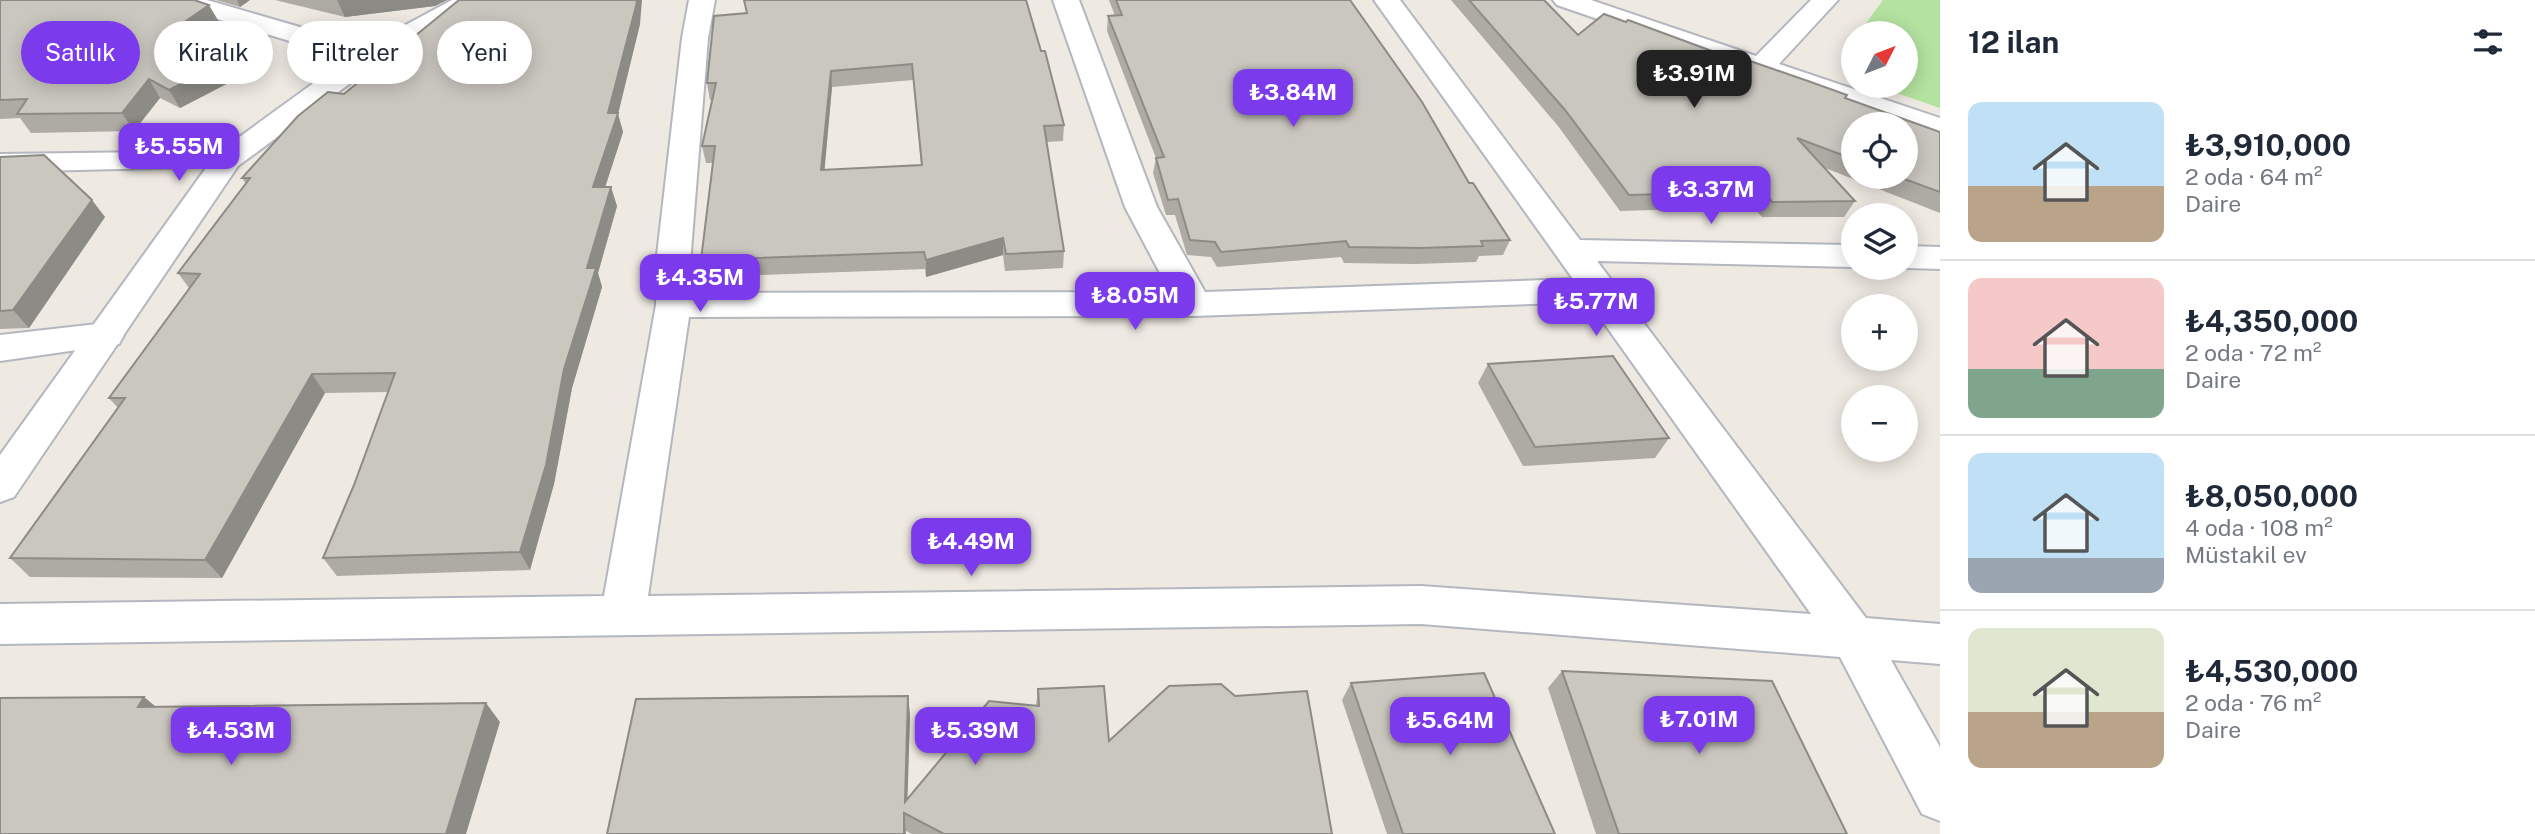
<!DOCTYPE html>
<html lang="tr">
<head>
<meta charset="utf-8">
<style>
	body { margin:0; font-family:"Public Sans",sans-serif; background:#f2f2f3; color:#1f2937; height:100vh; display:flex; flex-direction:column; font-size:26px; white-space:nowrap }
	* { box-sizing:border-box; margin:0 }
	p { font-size:23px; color:#747a83 }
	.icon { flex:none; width:38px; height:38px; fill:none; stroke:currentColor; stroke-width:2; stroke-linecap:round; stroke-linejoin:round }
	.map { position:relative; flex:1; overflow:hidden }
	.details { display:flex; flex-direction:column; background:#fff; width:595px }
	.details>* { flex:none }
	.hud { position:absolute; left:21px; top:21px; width:665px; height:63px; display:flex; gap:14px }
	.needle { width:46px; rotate:48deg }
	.fabs { position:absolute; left:1841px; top:21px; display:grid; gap:14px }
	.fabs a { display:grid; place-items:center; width:77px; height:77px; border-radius:50%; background:#fff; box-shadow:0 4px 18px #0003; font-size:35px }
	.price { position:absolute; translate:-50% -60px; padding:0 16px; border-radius:14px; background:#7c3aed; color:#fff; font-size:23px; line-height:46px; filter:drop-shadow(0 2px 4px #0008) }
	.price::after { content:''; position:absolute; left:50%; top:42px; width:21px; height:16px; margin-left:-10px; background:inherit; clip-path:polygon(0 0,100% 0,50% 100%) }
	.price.current { background:#222; color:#fff }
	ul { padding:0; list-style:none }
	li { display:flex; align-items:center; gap:21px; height:175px; padding:0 28px }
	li+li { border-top:2px solid #e0e1e3 }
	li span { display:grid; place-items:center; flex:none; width:196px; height:140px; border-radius:14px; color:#555 }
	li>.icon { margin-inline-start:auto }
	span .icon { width:84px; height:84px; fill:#fffc; stroke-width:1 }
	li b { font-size:30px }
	h2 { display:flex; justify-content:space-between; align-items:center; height:84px; padding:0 28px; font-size:30px }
	.tag { padding:0 24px; border-radius:32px; background:#fff; box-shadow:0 4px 18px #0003; font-size:24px; line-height:63px }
	.tag.current { background:#7c3aed; color:#fff }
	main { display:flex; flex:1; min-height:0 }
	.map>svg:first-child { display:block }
	.green { fill:#b4e3a0 }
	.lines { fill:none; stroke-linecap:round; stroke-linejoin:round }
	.minor-casing { stroke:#b4b6c0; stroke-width:4 }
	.tertiary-casing { stroke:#b4b6c0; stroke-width:4 }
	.secondary-casing { stroke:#b4b6c0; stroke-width:4 }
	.minor { fill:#fff; fill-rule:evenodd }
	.tertiary { fill:#fff; fill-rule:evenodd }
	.secondary { fill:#fff; fill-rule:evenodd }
	.wall { fill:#aeaba4; fill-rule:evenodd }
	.shaded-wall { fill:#8d8b86 }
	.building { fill:#cac7bf; stroke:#8d8b86; stroke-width:2; fill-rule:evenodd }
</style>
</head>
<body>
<main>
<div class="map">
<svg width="1940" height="834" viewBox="0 0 1940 834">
	<rect width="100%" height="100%" fill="#eee9e1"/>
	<path class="green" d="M1883,0H1940V108L1876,86H1906V33H1859Z"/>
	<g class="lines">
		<g class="minor-casing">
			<g id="minor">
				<path d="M167,0H207L379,50L382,56L379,62H359L171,5Z"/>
				<path d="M689,0H715L708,38L690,264V293L1170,292L1125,207L1053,0H1079L1157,207L1205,292L1573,279L1374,0H1400L1580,240L1853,245V267L1597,261L1866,618L1940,624V664L1891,660L1940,747V821L1922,814L1840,657L1421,624L0,644V604L604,596L656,305V264L682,38ZM1589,302L1811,614L1421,586L648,596L689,317L1194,316Z"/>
				<path d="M1553,0H1591L1756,56L1811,0H1838L1779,64L1940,118V137L1557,5Z"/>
				<path d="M1906,246L1940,247V269L1906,268Z"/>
				<path d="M106,323L119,326L124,335L119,344L0,361V335Z"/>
			</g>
		</g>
		<g class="tertiary-casing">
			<path id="tertiary" d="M227,151L238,154L242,160L238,166L0,172V154Z"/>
		</g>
		<g class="secondary-casing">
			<path id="secondary" d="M452,0H484L480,5L379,62L238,166L14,497L0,502V455L216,154L359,50Z"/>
		</g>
		<use href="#minor" class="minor"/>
		<use href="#tertiary" class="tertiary"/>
		<use href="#secondary" class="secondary"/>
	</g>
	<g class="wall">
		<path d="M0,0L219,22L195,39L240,77L180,108L160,98L134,131L31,133L20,118L0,119Z"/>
		<path d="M216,0H250L240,7Z"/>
		<path d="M275,0H447L435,6L345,17Z"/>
		<path d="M1026,0L1064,125L1063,141L1046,142L1064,251L1063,268L1005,271L1003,255L926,277L925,269L705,277L701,260L713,163H706L702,146L712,100H710L707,83ZM913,80L921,165L824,170L832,87Z"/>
		<path d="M1109,0H1350L1469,183L1510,240L1503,255L1479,256L1476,262L1415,264L1344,263L1341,257L1217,267L1211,257L1187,255L1175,215H1166L1153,173L1156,158L1107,31L1108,16H1115Z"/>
		<path d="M1451,0H1544L1578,35L1747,64L1940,132V213L1825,168L1855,201L1844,217H1762L1753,207L1620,211L1558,126ZM1853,124L1906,177H1853Z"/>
		<path d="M640,24L618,114L623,132L605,187L617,206L598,273L602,287L572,388L554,484L530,570L337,576L323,558L354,485L388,392L325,393L222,578L30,577L10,558L118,408L109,398L189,288L178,273L246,184L242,178L344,94Z"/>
		<path d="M0,157L105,217L29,328L0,329Z"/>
		<path d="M1488,364L1669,438L1655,458L1523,466L1478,383Z"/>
		<path d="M1562,671L1847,834H1596L1548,688Z"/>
		<path d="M1351,683L1555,834H1387L1342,700Z"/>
		<path d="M1038,689L1109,741L1332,834H912L906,831L607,834L908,696L910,716L907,798L1036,706Z"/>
	</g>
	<g class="shaded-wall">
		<path d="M237,0H250L240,7Z"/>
		<path d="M337,0H447L435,6L345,17Z"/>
		<path d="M637,0H642L640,24L618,114L623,132L599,206L593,187L608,113Z"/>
		<path d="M209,5L219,22L186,46L176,28Z"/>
		<path d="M230,59L240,77L180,108L169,90Z"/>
		<path d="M831,71L832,87L823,187L821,170Z"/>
		<path d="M149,79L160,98L134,131L122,113Z"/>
		<path d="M611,187L617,206L598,273L602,287L572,388L554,484L530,570L520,552L564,369L587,268Z"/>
		<path d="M92,200L105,217L29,328L13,310Z"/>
		<path d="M1003,238V255L926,277V260Z"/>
		<path d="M312,374L325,393L222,578L205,560Z"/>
		<path d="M908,696L910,716L907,814L905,802Z"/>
		<path d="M144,697L166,715L138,707Z"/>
		<path d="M486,703L500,722L466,834H446Z"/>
		<path d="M904,813L906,834H904Z"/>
	</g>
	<g class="building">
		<path d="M0,0H194L209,5L176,28L230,59L169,90L149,79L122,113L17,114L27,99L0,100Z"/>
		<path d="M459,0H637L636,6L608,113H618L593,187H611L587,268H596L564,369L546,465L520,552L323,558L354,485L395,373L312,374L205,560L10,558L125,398H109L200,274L178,273L250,178H242L298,116L328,92L344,94Z"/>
		<path d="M744,0H1026L1041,51H1045L1064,125L1044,126L1064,251L1006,254L1003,238L926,260L924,252L701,260L715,146H702L716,83H707L714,16L747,13ZM912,64L922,165L821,170L831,71Z"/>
		<path d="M1116,0H1350L1422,102L1469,183H1473L1510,240L1481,241L1483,246L1421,248L1349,247L1346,241L1221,252L1215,242L1190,240L1178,199L1168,200L1156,158L1164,157L1108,16L1122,15Z"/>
		<path d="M1469,0H1544L1578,35L1604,14L1626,22L1628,20L1747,64L1750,61L1808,81L1847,95L1845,98L1940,132V192L1899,177H1906V124H1853V159L1797,138L1855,201L1772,202L1764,191L1629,195L1565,110Z"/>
		<path d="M44,155L92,200L13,310L0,311V157Z"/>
		<path d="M1613,356L1669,438L1535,447L1488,364Z"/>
		<path d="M1562,671L1772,681L1847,834H1619Z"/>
		<path d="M1484,673L1555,834H1403L1351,683Z"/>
		<path d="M1221,684L1235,696L1307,691L1332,834H944L904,813V834H607L636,699L908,696L905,802L989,701L1039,706L1038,689L1104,686L1109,741L1169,686Z"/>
		<path d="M144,697L138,707L486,703L446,834H0V698Z"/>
	</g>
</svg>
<div class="fabs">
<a><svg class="needle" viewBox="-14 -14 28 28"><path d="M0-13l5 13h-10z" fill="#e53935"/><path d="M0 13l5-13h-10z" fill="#747a83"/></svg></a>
<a><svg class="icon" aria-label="locate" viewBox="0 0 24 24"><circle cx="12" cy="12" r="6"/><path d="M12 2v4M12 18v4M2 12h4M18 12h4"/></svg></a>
<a><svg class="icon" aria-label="layers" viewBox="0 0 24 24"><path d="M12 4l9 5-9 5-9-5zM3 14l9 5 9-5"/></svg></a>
<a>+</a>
<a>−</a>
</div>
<b class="price current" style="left:1694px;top:110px">₺3.91M</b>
<b class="price" style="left:1293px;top:129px">₺3.84M</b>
<b class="price" style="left:179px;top:183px">₺5.55M</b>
<b class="price" style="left:1711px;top:226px">₺3.37M</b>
<b class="price" style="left:700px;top:314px">₺4.35M</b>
<b class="price" style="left:1135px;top:332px">₺8.05M</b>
<b class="price" style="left:1596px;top:338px">₺5.77M</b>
<b class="price" style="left:971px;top:578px">₺4.49M</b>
<b class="price" style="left:1699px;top:756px">₺7.01M</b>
<b class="price" style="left:1450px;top:757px">₺5.64M</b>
<b class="price" style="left:231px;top:767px">₺4.53M</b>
<b class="price" style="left:975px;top:767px">₺5.39M</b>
<div class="hud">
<a class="tag current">Satılık</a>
<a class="tag">Kiralık</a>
<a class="tag">Filtreler</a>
<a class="tag">Yeni</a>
</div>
</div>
<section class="details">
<h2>12 ilan<svg class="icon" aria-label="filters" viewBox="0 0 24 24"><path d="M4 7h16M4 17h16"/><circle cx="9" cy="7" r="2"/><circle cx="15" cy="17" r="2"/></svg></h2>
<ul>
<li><span style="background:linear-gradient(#bfe0f5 60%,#b9a48a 0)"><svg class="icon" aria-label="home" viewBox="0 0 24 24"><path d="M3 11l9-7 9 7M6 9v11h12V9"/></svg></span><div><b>₺3,910,000</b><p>2 oda · 64 m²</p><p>Daire</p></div></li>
<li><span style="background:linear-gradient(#f6c9c9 65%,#7fa58c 0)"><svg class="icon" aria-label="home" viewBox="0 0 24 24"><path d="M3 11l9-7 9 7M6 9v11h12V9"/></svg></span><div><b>₺4,350,000</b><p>2 oda · 72 m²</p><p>Daire</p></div></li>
<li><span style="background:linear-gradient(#bfe0f5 75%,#9aa5b1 0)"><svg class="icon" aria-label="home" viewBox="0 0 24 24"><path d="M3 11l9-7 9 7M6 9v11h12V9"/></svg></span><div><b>₺8,050,000</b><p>4 oda · 108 m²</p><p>Müstakil ev</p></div></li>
<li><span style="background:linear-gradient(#dfe7d0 60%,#b9a48a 0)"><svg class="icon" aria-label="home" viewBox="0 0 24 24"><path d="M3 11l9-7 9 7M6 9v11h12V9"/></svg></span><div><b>₺4,530,000</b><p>2 oda · 76 m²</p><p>Daire</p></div></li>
</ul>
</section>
</main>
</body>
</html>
